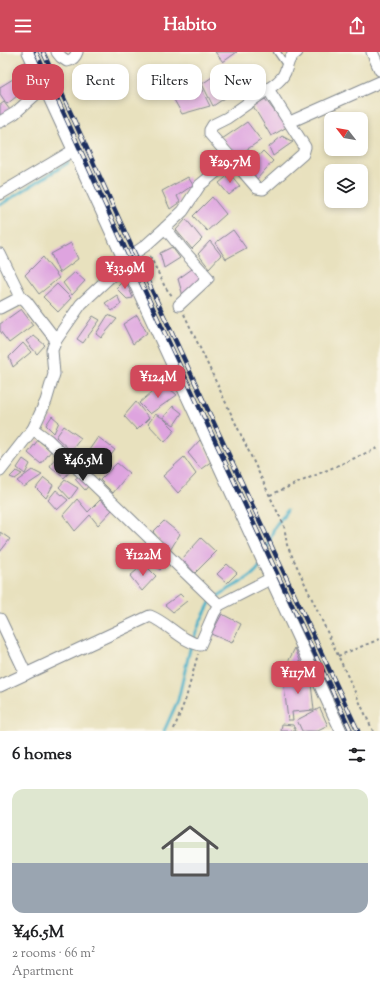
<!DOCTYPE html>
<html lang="en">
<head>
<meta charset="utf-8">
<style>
	body { margin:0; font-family:"Sorts Mill Goudy",serif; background:#f2f2f2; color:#202124; height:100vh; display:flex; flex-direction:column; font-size:15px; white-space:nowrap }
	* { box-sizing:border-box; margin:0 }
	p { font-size:13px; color:#757577 }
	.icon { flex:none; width:22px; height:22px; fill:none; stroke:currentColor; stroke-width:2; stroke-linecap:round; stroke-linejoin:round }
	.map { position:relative; height:679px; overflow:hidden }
	.panel { display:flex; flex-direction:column; background:#fff; flex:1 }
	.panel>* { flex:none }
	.banner { position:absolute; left:12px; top:12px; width:356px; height:36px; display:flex; gap:8px }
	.needle { width:26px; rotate:301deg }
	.controls { position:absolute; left:324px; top:60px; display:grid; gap:8px }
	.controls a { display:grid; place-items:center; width:44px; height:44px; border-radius:8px; background:#fff; box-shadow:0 2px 6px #0003; font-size:20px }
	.price { position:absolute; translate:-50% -34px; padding:0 9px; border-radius:8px; background:#d1495b; color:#fff; font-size:13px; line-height:26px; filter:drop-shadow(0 1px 2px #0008) }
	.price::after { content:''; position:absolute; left:50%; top:24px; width:12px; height:9px; margin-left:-6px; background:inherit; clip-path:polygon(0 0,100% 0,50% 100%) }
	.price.current { background:#222; color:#fff }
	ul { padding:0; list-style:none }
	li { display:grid; align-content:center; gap:8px; height:212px; padding:0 12px }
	li span { display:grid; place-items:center; height:124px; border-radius:12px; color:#555 }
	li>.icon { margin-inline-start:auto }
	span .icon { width:72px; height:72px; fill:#fffc; stroke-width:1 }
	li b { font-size:17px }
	h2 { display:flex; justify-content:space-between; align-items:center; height:48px; padding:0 12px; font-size:17px }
	.tag { padding:0 14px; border-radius:12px; background:#fff; box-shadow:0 2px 6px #0003; font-size:14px; line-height:36px }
	.tag.current { background:#d1495b; color:#fff }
	header { display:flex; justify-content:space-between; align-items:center; height:52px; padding:0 12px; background:#d1495b; color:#fff; font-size:18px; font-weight:700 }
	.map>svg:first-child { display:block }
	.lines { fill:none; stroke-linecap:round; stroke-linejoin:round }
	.stream { stroke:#49b0c8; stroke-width:3 }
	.building { fill:#dea4df }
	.lane-casing { stroke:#82888e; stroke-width:8 }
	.street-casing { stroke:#82888e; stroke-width:13 }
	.path { stroke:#82888e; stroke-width:2; stroke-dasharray:3 3; stroke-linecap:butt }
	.lane { stroke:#fff; stroke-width:5.5 }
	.street { stroke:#fff; stroke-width:11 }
	.rail-casing { stroke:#1b2f5e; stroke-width:4.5 }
	.rail { stroke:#fbf7ec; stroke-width:3; stroke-dasharray:9; stroke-linecap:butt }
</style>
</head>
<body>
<header><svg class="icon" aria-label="menu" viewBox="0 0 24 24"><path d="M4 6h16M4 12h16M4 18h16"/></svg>Habito<svg class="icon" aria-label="share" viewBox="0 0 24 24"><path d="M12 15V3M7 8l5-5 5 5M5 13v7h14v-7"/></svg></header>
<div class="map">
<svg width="380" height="679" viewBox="0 0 380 679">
	<rect width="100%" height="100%" fill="#fbf7ec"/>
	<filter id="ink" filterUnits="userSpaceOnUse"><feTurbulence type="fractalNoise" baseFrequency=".025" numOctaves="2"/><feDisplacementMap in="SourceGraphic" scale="8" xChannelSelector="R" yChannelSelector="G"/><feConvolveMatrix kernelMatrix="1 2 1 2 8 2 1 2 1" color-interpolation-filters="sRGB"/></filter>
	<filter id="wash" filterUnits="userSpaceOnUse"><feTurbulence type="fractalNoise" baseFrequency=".012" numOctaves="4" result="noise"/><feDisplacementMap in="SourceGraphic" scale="16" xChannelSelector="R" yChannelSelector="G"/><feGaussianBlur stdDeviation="0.9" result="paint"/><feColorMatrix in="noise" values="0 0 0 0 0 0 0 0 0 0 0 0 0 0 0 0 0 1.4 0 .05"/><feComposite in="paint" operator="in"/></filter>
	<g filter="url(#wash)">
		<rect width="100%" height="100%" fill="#e8e1be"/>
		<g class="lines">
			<g class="stream">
				<path d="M0,153L68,111"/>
				<path d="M264,504L274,476L287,458"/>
				<path d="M216,546C228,535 254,527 260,513"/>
				<path d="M193,588L200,570L211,549"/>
				<path d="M164,679L178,648L191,593"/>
			</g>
		</g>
		<g id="blocks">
			<g class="building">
				<path d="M215,0H237L223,10Z"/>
				<path d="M25,10L28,17L21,20L18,14Z"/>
				<path d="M215,23L225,46L213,54L202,32Z"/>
				<path d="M13,27L21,41L7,52L0,42V35Z"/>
				<path d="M198,30L210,54L182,62L173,46Z"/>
				<path d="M265,47L287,75L271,84L253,54Z"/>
				<path d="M4,50L10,58L0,64V53Z"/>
				<path d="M247,70L261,88L237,104L222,87Z"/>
				<path d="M282,84L293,90L273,104L269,95Z"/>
				<path d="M263,99L273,109L257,127L249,114Z"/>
				<path d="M230,122L240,134L229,143L219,131Z"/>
				<path d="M188,125L193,133L177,144L180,150L170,157L162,139Z"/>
				<path d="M212,145L226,162L207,179L193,164Z"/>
				<path d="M186,167L202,187L192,197L176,178Z"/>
				<path d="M233,178L246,196L226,207L215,191Z"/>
				<path d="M210,189L221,203L209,216L198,202Z"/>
				<path d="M71,191L78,207L59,221L51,202Z"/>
				<path d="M172,195L180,206L164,216L160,201Z"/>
				<path d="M43,205L59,226L39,242L25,223Z"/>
				<path d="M192,217L203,226L183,244L178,227Z"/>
				<path d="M75,220L85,229L72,243L63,231Z"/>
				<path d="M125,227L133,246L127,247L116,236Z"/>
				<path d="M57,232L71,246L58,260L43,245Z"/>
				<path d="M117,243L121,252L112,259L105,251Z"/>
				<path d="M21,257L33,273L9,291L0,279V272Z"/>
				<path d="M108,263L117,267L101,286L96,282Z"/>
				<path d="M137,263L147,281L133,292L123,272Z"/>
				<path d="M93,264L100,268L83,291L77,287Z"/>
				<path d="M34,284L45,293L37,302L26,289Z"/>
				<path d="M23,291L31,300L13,315L9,305Z"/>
				<path d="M163,331L177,343L150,362L139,351Z"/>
				<path d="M136,350L149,366L137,378L124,364Z"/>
				<path d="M173,354L182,361L174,373L163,366Z"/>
				<path d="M155,362L163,366L175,378L165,390L148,372Z"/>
				<path d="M52,364L59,370L54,381L46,373Z"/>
				<path d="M64,374L81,386L71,399L56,385Z"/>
				<path d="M98,385L115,398L100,417L87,401Z"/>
				<path d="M38,388L51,399L41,412L28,401Z"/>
				<path d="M200,388L212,409L201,417L188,401Z"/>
				<path d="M57,403L73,416L64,426L50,414Z"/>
				<path d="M184,405L196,422L178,441L163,424Z"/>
				<path d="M23,407L30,412L25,422L17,416Z"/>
				<path d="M117,411L129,421L113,441L100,428Z"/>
				<path d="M32,418L42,423L24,435L17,429Z"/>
				<path d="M16,419L22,422L15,427L10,425Z"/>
				<path d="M80,423L90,432L85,438L75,427Z"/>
				<path d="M44,426L53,433L46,446L36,436Z"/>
				<path d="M65,428L78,436L70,447L59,435Z"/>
				<path d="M56,438L68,448L57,458L48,448Z"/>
				<path d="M77,447L88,460L100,448L112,458L98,473L90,463L75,479L63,463Z"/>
				<path d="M164,469L180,482L169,500L153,480Z"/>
				<path d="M0,480L10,487L0,500Z"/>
				<path d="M201,486L216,500L195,521L182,507Z"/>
				<path d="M155,498L167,509L160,518L147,508Z"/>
				<path d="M144,512L156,524L142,539L130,524Z"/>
				<path d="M227,512L237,521L227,531L217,522Z"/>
				<path d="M180,542L187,549L173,560L165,553Z"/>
				<path d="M222,562L241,572L232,591L211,582Z"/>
				<path d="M295,596L305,621L287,620L289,608Z"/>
				<path d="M310,623L314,658L292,660L293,668H288L283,626Z"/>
				<path d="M320,656L328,674L318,679H302L297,668Z"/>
				<path d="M282,672L293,673L296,679H281Z"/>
			</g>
		</g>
	</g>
	<g filter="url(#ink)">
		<use href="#blocks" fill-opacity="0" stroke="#82888e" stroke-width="1"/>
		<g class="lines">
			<g class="lane-casing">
				<path id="lane" d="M277,0L286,13"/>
			</g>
			<g class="street-casing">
				<g id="street">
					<path d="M28,0L341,679"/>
					<path d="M57,0L61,5L67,9C72,8 75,6 77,0"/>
					<path d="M372,0L380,18"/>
					<path d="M0,70L15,61L44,35"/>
					<path d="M290,70L380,30"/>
					<path d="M232,107L210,82V78L213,73L227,66L268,37"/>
					<path d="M0,142L74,98"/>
					<path d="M165,176L183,198L208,226L179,253"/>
					<path d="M0,202L21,245L26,249L56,288"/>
					<path d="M0,256L21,245"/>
					<path d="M33,377L48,388L219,553"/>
					<path d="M0,419L33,377L46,349L54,322L52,298L56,288L81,252L125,211L129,205L145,194L165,176L183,159L200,133L232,107L257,136L263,137L303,102L305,95L268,37C274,33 279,30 283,24C289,15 285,8 297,0"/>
					<path d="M0,567L26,622"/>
					<path d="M0,634L150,564C168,571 181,589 200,593L214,561L219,553L270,527"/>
				</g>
			</g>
			<g class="path">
				<path d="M150,204L165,235L173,245"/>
				<path d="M184,262L275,455L284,473L287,493L373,679"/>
				<path d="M270,443L380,395"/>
				<path d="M338,604L380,587"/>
				<path d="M174,677L186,646L198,602"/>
			</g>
			<use href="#lane" class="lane"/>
			<use href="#street" class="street"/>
			<g class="rail-casing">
				<g id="rail">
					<path d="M36,0L129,205L351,679"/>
					<path d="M43,0L134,200L358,679"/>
				</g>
			</g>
			<use href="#rail" class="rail"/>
		</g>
	</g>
</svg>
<div class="controls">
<a><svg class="needle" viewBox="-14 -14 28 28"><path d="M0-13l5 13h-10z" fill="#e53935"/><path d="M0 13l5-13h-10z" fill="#757577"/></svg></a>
<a><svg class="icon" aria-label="layers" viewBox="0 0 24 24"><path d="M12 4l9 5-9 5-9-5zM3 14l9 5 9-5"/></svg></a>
</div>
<b class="price" style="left:230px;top:132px">¥29.7M</b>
<b class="price" style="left:125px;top:238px">¥33.9M</b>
<b class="price" style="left:158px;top:347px">¥124M</b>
<b class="price current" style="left:83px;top:430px">¥46.5M</b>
<b class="price" style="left:143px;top:525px">¥122M</b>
<b class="price" style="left:298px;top:643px">¥117M</b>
<div class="banner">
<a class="tag current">Buy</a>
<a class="tag">Rent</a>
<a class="tag">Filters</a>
<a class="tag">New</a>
</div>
</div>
<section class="panel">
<h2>6 homes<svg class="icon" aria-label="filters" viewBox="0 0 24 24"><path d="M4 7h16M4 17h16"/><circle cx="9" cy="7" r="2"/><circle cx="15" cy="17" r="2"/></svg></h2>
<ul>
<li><span style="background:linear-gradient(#dfe7d0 60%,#9aa5b1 0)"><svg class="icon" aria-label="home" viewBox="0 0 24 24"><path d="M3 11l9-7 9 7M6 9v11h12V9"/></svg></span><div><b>¥46.5M</b><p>2 rooms · 66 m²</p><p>Apartment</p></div></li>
</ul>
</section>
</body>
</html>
